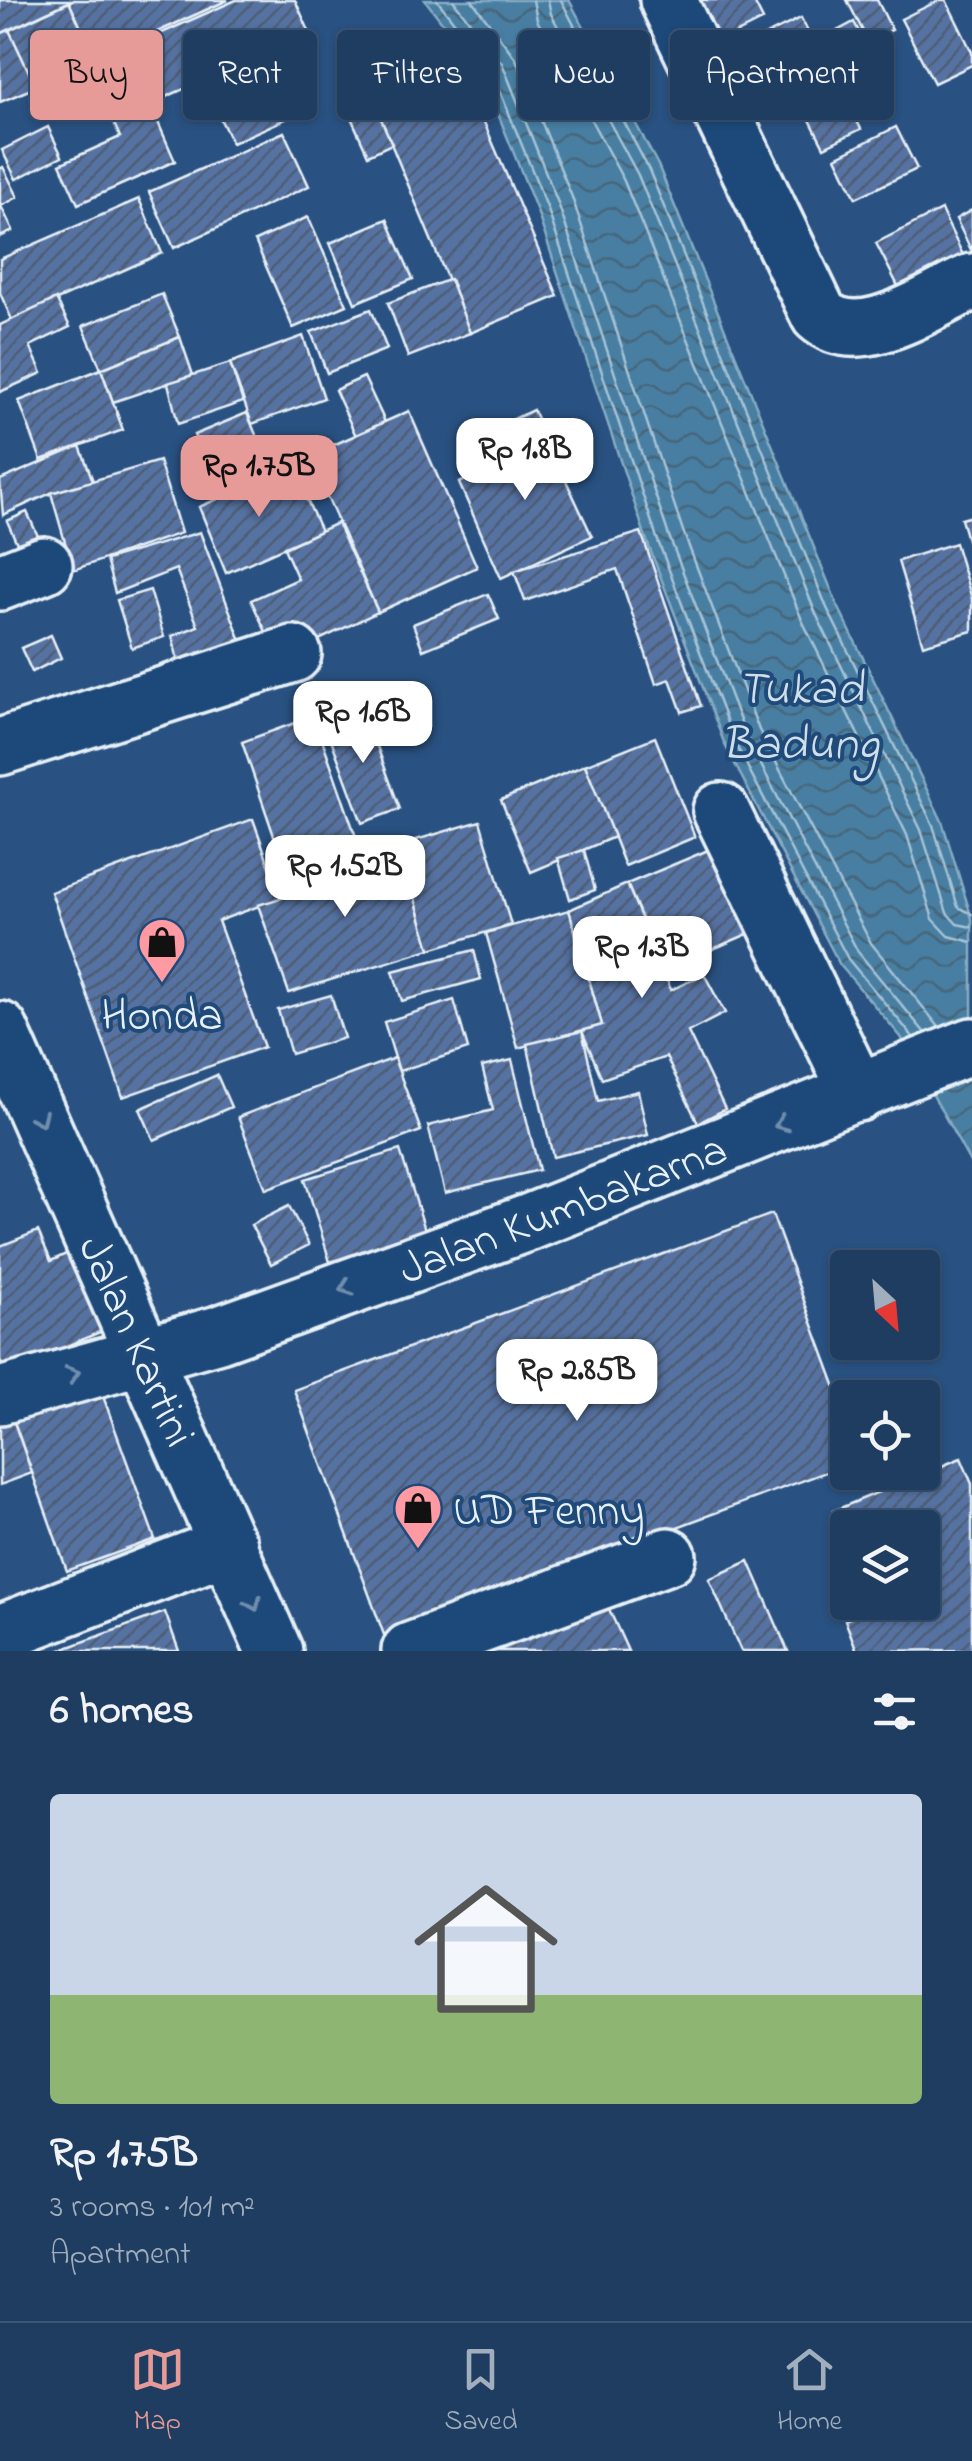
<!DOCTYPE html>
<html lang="en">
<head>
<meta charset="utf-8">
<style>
	body { margin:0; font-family:"Indie Flower",sans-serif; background:#274467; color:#f1f3f6; height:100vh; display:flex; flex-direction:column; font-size:38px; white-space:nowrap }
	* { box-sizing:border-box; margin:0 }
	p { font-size:32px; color:#a1aebd }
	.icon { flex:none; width:55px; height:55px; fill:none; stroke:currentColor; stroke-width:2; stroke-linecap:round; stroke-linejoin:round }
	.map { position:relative; height:1651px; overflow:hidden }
	.drawer { display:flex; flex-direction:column; background:#1f3d61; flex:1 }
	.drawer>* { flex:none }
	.hud { position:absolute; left:30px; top:30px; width:912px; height:90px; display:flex; gap:20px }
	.needle { width:65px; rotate:154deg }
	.fabs { position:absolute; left:830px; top:1250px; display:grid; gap:20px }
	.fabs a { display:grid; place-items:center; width:110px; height:110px; border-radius:10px; background:#1f3d61; box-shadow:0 2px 8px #0004,0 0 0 2px #3c5676; font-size:50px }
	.price { position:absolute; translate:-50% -85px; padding:0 22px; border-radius:20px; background:#fff; color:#222; font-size:32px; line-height:65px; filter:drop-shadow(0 2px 5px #0008) }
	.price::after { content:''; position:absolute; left:50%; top:60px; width:30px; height:22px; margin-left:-15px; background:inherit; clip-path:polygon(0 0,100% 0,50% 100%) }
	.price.selected { background:#e69b98; color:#111 }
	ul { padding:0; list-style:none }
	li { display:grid; align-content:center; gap:20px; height:530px; padding:0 50px }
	li span { display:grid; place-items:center; height:310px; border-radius:10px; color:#555 }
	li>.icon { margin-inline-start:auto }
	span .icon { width:180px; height:180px; fill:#fffc; stroke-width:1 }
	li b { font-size:42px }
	h2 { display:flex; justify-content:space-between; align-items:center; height:120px; padding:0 50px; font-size:42px }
	.chip { padding:0 35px; border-radius:10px; background:#1f3d61; box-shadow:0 2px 8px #0004,0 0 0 2px #3c5676; font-size:35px; line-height:90px }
	.chip.selected { background:#e69b98; color:#111 }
	.menu { display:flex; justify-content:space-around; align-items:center; height:140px; border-top:2px solid #3c5676; background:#1f3d61; font-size:28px; color:#a1aebd }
	.menu a { display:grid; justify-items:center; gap:5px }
	.menu .selected { color:#e69b98 }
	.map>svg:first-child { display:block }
	.water { fill:url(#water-waves); stroke:#87acc4; stroke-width:2.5 }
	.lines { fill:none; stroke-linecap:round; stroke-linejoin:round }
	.shore { stroke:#a7c3d6; stroke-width:2.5 }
	.building { fill:url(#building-hatch); stroke:#e8f1f8; stroke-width:2.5 }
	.minor-casing { stroke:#e8f1f8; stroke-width:62 }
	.major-casing { stroke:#e8f1f8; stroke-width:62 }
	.minor { stroke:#1f4a7a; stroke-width:55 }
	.major { stroke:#1f4a7a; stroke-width:55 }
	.oneway { stroke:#6f8dac }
	.labels { text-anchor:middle; stroke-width:8; stroke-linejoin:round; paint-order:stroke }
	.poi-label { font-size:45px; fill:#e8f1f8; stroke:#1f4a7a }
	.street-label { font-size:45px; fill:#e8f1f8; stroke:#1f4a7a }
	.water-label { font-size:48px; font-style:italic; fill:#d0e0eb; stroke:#1f4a7a }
</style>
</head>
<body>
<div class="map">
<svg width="972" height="1651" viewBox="0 0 972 1651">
	<defs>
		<pattern id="water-waves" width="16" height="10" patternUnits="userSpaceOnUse" patternTransform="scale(2.5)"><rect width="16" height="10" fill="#467ea2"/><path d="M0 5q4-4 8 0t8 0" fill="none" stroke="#46667a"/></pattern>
		<pattern id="building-hatch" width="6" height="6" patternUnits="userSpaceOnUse" patternTransform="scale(2.5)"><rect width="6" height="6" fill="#5672a2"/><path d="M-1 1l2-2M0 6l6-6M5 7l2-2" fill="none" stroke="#4e5d76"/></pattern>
	</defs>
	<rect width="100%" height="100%" fill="#295181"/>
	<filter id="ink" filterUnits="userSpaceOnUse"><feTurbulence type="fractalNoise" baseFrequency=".01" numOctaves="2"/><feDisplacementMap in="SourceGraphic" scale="20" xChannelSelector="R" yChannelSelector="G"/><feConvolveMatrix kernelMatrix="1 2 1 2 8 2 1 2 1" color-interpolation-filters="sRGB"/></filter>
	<g filter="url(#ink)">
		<path class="water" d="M425,0H569L658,165L837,604L942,821L972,919V1166L901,1037L840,965L725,745L648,544L537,211L482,74Z"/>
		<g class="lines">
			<g class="shore">
				<path d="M437,0L491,69L547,207L658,541L734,741L848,959L913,1037"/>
				<path d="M453,0L502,63L558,203L669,536L746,736L858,952L925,1033"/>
				<path d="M472,0L516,59L572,197L683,531L759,730L871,943L939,1027"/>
				<path d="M533,0L537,20L624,181L802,620L907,835L933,919L949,936L972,942"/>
				<path d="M548,0L551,14L638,175L816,614L921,830L947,913L957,924L972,927"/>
				<path d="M561,0L649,170L827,608L933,825L958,907L972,914"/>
			</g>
		</g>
		<g class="building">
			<path d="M0,0H73L0,34Z"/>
			<path d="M73,0H228L95,60L69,2Z"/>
			<path d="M236,0H295L310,33L150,104L126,49Z"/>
			<path d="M698,0H753L763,20L719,42Z"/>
			<path d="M847,0H877L892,30L868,41Z"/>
			<path d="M940,0H946L972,52V65L934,83L901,19Z"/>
			<path d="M69,2L101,70L40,97L9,30Z"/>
			<path d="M801,18L831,77L785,101L756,40Z"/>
			<path d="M854,22L883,78L850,95L822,39Z"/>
			<path d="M9,30L36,87L0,102V34Z"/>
			<path d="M126,49L175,161L78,204L60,164L120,137L92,73L101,70L95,60Z"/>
			<path d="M294,56L317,105L232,143L209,95Z"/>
			<path d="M460,66L558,296L470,333L374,103Z"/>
			<path d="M841,89L861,129L824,147L804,108Z"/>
			<path d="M374,103L392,144L368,155L349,113Z"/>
			<path d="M48,127L62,156L16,179L2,150Z"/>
			<path d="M896,127L917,169L856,198L836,157Z"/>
			<path d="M284,132L309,186L174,248L149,192Z"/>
			<path d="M3,167L18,197L1,206L13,231L0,237V169Z"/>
			<path d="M139,199L162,253L12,320L0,293V259Z"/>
			<path d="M941,210L963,255L899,288L876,243Z"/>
			<path d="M972,210V252L956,219Z"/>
			<path d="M308,217L347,305L293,328L255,241Z"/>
			<path d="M387,219L413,279L355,303L330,243Z"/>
			<path d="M450,279L470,333L408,357L388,303Z"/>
			<path d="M162,294L180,337L101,369L83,326Z"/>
			<path d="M56,299L70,327L30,346L42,373L0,392V325Z"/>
			<path d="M371,309L387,349L327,373L311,332Z"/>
			<path d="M303,336L324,398L252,424L230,363Z"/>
			<path d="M180,337L193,375L113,402L101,369Z"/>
			<path d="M230,363L243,402L178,424L168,383Z"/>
			<path d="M101,369L123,430L41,460L19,401Z"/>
			<path d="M364,377L385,422L356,436L335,390Z"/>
			<path d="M533,410L592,536L501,578L459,483L520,455L505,423Z"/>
			<path d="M409,411L477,567L378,612L309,456Z"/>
			<path d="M247,413L273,476L221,498L194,435Z"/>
			<path d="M80,446L93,481L51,493L3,515L0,480Z"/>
			<path d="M159,461L181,533L73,570L51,493Z"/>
			<path d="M292,467L321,531L226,573L199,507Z"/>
			<path d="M27,512L47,556L27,566L7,521Z"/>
			<path d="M972,516V556L961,519Z"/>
			<path d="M337,523L378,612L279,659L251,600L298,579L284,548Z"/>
			<path d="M200,532L246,654L182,677L172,636L198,626L176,569L115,593L106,560Z"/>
			<path d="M641,532L701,706L682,712L670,679L656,684L617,569L525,601L514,571Z"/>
			<path d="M955,543L972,599V631L923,645L898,561Z"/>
			<path d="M150,590L164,637L132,648L117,600Z"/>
			<path d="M488,594L499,619L423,650L413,624Z"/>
			<path d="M51,635L61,658L32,672L21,648Z"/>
			<path d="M388,682L403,720L380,729L365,691Z"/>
			<path d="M363,708L400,809L362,823L325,723Z"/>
			<path d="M314,716L363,857L290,883L242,742Z"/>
			<path d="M655,737L695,837L625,866L585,765Z"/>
			<path d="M585,765L614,837L531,872L501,800Z"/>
			<path d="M253,819L281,898L218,921L264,1047L123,1097L51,892Z"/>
			<path d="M480,821L511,925L430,949L399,845Z"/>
			<path d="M399,845L430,949L289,993L258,905L281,898L278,887Z"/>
			<path d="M713,848L750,933L664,970L627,884Z"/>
			<path d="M584,850L595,890L570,899L558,858Z"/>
			<path d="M627,884L671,990L704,974L725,1013L688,1032L725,1109L698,1123L666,1057L602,1079L582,1031L602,1025L569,910Z"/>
			<path d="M569,910L602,1025L518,1048L486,933Z"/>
			<path d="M474,950L481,979L402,1001L393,971Z"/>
			<path d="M331,995L344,1038L291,1054L278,1010Z"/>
			<path d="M454,1000L468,1049L399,1071L384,1022Z"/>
			<path d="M582,1031L598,1101L638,1091L648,1135L553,1157L527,1044Z"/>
			<path d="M394,1058L421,1131L266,1189L238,1117Z"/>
			<path d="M512,1060L539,1170L445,1193L428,1126L493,1110L482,1067Z"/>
			<path d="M217,1075L231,1107L154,1140L140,1109Z"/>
			<path d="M400,1150L426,1233L330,1262L305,1179Z"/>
			<path d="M289,1206L309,1245L271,1264L251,1225Z"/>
			<path d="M772,1214L848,1420V1464L384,1635L294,1390Z"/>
			<path d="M38,1231L51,1261L75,1250L107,1329L5,1372L0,1360V1246Z"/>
			<path d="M95,1374L155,1539L67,1571L8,1405Z"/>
			<path d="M8,1405L32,1473L0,1485V1408Z"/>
			<path d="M961,1458L972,1484V1650L857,1651L845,1620L873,1608L871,1602H922V1528H848V1546L833,1511Z"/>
			<path d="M749,1561L788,1651H741L709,1579Z"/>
			<path d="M603,1596L628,1651H485Z"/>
			<path d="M165,1612L179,1651H58Z"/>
		</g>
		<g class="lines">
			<g class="minor-casing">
				<g id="minor">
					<path d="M668,0L819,315C860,352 929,301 972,282"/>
					<path d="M0,582L44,565"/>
					<path d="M0,747L293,654"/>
					<path d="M721,811L858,1093"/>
					<path d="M0,1396L219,1334L530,1222L972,1046"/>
					<path d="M0,1633L229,1545"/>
					<path d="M410,1651L668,1556"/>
				</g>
			</g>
			<g class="major-casing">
				<path id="major" d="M0,1030L274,1651"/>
			</g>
			<use href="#minor" class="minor"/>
			<use href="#major" class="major"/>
		</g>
		<defs><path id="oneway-chevron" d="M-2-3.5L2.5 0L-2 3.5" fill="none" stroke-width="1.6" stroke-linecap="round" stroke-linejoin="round" transform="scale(2.5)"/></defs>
		<g class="oneway">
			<use href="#oneway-chevron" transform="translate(40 1119) rotate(66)"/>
			<use href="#oneway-chevron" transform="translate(781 1124) rotate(158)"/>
			<use href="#oneway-chevron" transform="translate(346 1288) rotate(160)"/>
			<use href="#oneway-chevron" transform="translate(73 1374) rotate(-17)"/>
			<use href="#oneway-chevron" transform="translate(254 1604) rotate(67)"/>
		</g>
	</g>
	<defs>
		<g id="shop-pin" transform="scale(2.5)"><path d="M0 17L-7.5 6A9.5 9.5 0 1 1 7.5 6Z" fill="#ff9aa2" stroke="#1f4a7a"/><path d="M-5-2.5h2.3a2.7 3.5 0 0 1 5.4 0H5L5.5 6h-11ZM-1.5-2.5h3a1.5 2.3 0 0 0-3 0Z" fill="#111"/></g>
	</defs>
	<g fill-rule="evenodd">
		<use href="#shop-pin" x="162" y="942"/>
		<use href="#shop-pin" x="418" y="1508"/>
	</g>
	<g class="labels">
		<g class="poi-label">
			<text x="162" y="1029">Honda</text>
			<text x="453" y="1524" text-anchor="start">UD Fenny</text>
		</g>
		<g class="street-label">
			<text transform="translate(562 1207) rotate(-21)" y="16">Jalan Kumbakarna</text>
			<text transform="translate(139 1340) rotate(66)" y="16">Jalan Kartini</text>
		</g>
		<g class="water-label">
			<text x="800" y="703">Tukad<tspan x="800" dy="55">Badung</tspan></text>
		</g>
	</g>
</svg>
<div class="fabs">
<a><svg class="needle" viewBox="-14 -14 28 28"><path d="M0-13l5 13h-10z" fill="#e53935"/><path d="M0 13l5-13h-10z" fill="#a1aebd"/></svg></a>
<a><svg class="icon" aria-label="locate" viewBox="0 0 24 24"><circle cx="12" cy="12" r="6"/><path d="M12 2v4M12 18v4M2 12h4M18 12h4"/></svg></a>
<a><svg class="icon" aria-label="layers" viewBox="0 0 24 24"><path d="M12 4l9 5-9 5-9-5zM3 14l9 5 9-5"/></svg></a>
</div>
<b class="price" style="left:525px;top:503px">Rp 1.8B</b>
<b class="price selected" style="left:259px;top:520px">Rp 1.75B</b>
<b class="price" style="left:363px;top:766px">Rp 1.6B</b>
<b class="price" style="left:345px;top:920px">Rp 1.52B</b>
<b class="price" style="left:642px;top:1001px">Rp 1.3B</b>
<b class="price" style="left:577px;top:1424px">Rp 2.85B</b>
<div class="hud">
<a class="chip selected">Buy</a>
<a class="chip">Rent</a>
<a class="chip">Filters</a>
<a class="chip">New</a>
<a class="chip">Apartment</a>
</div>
</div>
<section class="drawer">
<h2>6 homes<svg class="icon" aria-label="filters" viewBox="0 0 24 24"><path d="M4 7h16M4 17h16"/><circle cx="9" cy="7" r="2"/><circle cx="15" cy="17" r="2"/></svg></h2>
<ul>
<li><span style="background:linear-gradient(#c9d6e8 65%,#8fb573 0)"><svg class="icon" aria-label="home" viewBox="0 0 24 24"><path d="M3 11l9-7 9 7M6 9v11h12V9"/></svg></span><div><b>Rp 1.75B</b><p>3 rooms · 101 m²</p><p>Apartment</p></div></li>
</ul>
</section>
<nav class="menu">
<a class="selected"><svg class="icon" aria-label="map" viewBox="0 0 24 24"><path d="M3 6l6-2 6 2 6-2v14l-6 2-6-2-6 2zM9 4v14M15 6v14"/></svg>Map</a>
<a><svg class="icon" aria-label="saved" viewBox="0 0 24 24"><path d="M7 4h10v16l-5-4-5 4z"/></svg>Saved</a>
<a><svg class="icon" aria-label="home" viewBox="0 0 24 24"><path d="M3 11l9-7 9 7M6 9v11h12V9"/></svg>Home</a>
</nav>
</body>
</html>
